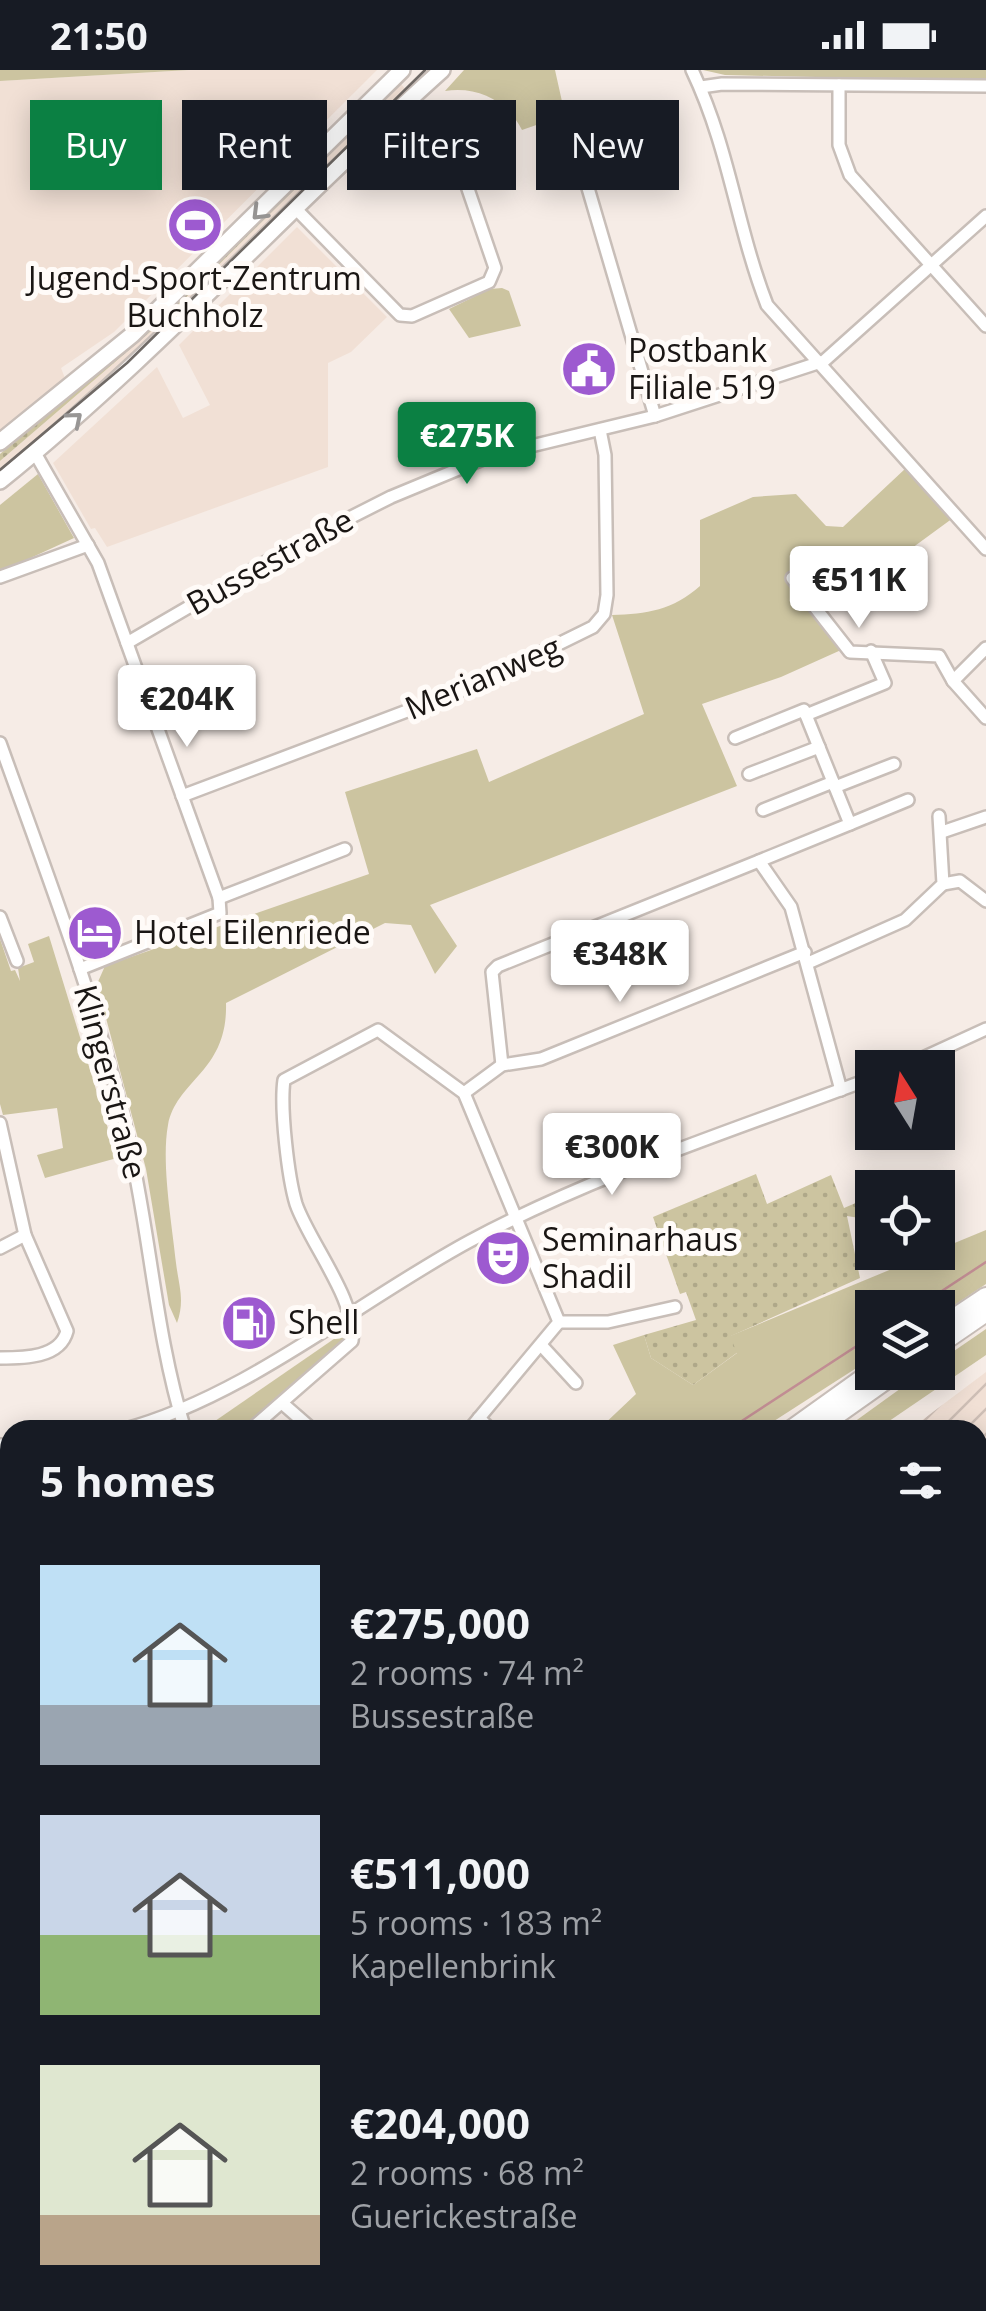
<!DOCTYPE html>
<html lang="en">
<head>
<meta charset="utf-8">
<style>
	body { margin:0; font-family:"Open Sans",sans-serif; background:#20242c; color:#f1f3f6; height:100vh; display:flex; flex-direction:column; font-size:38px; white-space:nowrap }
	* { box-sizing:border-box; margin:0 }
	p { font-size:32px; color:#9ea1a6 }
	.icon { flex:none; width:55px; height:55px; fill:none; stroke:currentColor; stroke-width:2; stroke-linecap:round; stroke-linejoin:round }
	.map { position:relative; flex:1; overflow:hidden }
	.panel { position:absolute; left:0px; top:1350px; width:988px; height:892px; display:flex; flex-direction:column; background:#171b24; border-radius:30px 30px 0 0; box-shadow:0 5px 25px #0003 }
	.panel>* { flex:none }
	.guide { position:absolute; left:30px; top:30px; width:928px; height:90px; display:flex; gap:20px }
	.needle { width:65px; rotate:349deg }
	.fabs { position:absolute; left:855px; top:980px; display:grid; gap:20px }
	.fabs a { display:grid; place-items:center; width:100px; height:100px; border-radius:0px; background:#171b24; box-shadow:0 5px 25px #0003; font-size:50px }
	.price { position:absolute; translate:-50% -85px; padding:0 22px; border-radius:10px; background:#fff; color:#222; font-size:32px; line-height:65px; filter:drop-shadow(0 2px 5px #0008) }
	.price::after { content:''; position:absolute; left:50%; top:60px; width:30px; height:22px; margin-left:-15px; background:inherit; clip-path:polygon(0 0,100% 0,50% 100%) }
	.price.selected { background:#0b8043; color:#fff }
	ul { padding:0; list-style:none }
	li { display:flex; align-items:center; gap:30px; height:250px; padding:0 40px }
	li span { display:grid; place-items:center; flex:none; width:280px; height:200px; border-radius:0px; color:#555 }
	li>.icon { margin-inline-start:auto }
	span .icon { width:120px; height:120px; fill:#fffc; stroke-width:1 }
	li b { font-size:42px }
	h2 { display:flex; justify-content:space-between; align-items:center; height:120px; padding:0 40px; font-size:42px }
	.pill { padding:0 35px; border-radius:0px; background:#171b24; box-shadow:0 5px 25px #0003; font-size:35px; line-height:90px }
	.pill.selected { background:#0b8043; color:#fff }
	.status { display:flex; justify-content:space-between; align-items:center; height:70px; padding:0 50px; background:#171b24; direction:ltr }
	.status svg { height:28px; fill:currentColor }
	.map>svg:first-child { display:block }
	.built { fill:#f1e0d5 }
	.industrial { fill:url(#industrial-furrows) }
	.grass { fill:url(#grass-dots) }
	.park { fill:#ccc4a0 }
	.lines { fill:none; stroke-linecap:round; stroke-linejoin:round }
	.stream { stroke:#c18d93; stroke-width:2.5 }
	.minor-casing { stroke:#c8beb8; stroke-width:16 }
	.major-casing { stroke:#c8beb8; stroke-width:20 }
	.highway-casing { stroke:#c8beb8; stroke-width:22 }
	.minor { stroke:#fff; stroke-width:11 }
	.major { stroke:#fff; stroke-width:15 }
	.highway { stroke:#fff; stroke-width:18 }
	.tram { stroke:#706a66; stroke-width:2.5 }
	.oneway { stroke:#989695 }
	.labels { text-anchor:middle; stroke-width:10; stroke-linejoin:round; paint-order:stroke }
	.poi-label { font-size:32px; fill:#1a1614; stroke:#fffbf8; text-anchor:start }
	.street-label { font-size:32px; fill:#1a1614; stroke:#fffbf8 }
</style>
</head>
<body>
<div class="status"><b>21:50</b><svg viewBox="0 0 49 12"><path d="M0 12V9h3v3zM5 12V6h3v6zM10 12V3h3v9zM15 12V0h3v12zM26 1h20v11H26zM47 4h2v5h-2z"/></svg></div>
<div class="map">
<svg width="986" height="2241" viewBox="0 0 986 2241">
	<defs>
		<pattern id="industrial-furrows" width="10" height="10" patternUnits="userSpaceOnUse" patternTransform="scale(2.5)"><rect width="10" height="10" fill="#f1e0d5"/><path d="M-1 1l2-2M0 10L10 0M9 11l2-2" fill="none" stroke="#cebfb6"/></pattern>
		<pattern id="grass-dots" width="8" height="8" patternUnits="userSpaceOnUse" patternTransform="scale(2.5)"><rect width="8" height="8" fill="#ccc4a0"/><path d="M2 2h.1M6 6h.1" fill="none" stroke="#afa889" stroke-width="1.8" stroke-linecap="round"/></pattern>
	</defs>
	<rect width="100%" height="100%" fill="#f6ece6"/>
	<g class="built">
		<path d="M189,0H377L114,262L61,298L68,316L0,372V11Z"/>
		<path d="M401,14L406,20L128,294L0,402V391L157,256Z"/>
		<path d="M297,157L387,247L351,282L328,293V397L107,477L95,458L91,459L53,393L157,297L183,348L210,335L179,275Z"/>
		<path d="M10,1543V1656L0,1645V1556Z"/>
		<path d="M986,1683V1885L978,1886V1689Z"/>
		<path d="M986,1940V2121L978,2123V1941Z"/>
	</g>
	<path class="industrial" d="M986,1302V1657L978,1663V1360H909Z"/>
	<g class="grass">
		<path d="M397,11L401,14L157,256L0,391V384L154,253Z"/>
		<path d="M756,1104L767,1134L831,1105L844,1138L872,1126V1150L847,1146L860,1208L731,1266L738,1282L693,1315L651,1288L644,1265L696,1250L686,1222L680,1224L653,1147Z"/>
		<path d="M10,1375V1512L0,1523V1376Z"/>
		<path d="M613,2232L618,2241H87V2233Z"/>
	</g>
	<g class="park">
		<path d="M0,0H189L0,11Z"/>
		<path d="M464,0H555L565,45L522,60C507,30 477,16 445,21Z"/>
		<path d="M703,0H986V11L725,5Z"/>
		<path d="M502,218L509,221L521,256L469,268L449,239L490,219Z"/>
		<path d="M906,398L953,448L897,489L856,487L810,527L850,576L781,607L702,634L737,716L430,835L457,876L435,904L411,855L385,853L226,933C228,1002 177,1009 168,1055C161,1093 172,1154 176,1193C179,1217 185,1230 177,1253L169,1235L146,1099L97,914L105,896L369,804L345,722L477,679L489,712L644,644L612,545C647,544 673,540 700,516V450L753,427L796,424L826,456L843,457Z"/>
		<path d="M38,404L74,468L0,502V435Z"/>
		<path d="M49,866L117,1088L45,1108L37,1085L63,1078L57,1038L3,1045L0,1034V869L11,901L15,900L20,911L18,898L34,892L28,874Z"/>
		<path d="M986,1160V1214L938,1246V1238H872V1288L760,1360H598L636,1324L613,1275L644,1265L651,1288L693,1315L737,1283L730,1266Z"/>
		<path d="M986,1259V1285L876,1360H843L922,1303L938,1302V1292Z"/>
		<path d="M344,1262L345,1274L245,1360H202Z"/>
	</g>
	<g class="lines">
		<g class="stream">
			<path d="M916,1238L986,1192"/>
			<path d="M728,1360L872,1266"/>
			<path d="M0,2034L10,2024"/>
			<path d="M6,2229L10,2241"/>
			<path d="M12,2232L28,2241"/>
		</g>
		<g class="minor-casing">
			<g id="minor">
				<path d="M692,0C730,80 736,155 767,235L986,479"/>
				<path d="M839,15V75L850,105L986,256"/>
				<path d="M701,17L722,14L986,16"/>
				<path d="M578,84L655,346"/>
				<path d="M295,138L400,245L412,246L489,212L495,198L454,78L409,29"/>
				<path d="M31,387L35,383L98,493L219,828L220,843L80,899"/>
				<path d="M0,507L88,475"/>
				<path d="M792,508L850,582L939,586L953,611L986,648"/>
				<path d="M127,573L290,478L391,427L490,386L655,346L824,291L986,146"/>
				<path d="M953,611L986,578"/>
				<path d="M735,668L804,640L806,645"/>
				<path d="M0,673C45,799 94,925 125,1055C150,1156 154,1260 185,1360"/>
				<path d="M749,704L819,677"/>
				<path d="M835,717L894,694"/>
				<path d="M182,726L473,616L593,557L604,544L607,525L605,385L600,360"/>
				<path d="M763,740L833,712"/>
				<path d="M850,754L908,730"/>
				<path d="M942,762L986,747"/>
				<path d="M759,791L850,754L806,645L885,613L871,581"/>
				<path d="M943,814L960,811L986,831"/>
				<path d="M219,828L345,779"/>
				<path d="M0,847L17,891"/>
				<path d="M808,893L905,850L943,814L939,746"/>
				<path d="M502,995L492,902L498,896L759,791L791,837L841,1020"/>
				<path d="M901,998L986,959"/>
				<path d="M464,1023L502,995L541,989L805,882"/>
				<path d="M0,1053L25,1165L67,1261C60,1288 24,1288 0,1288"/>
				<path d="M0,1178L25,1165"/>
				<path d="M559,1252H608L675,1237"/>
				<path d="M541,1275L576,1313"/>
				<path d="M282,1333L313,1360"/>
				<path d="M479,1348L491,1360"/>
				<path d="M122,1360C246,1327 357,1232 470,1171C598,1103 737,1059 872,1008"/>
				<path d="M250,1360L352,1271C358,1232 309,1172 296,1134C288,1107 280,1038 284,1010L378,960L464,1023L559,1252L469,1360"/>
				<path d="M0,1375H10"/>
				<path d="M0,1540L10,1528"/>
				<path d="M978,1679L986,1672"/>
				<path d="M0,1717L10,1708"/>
				<path d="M619,2232L624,2241"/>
				<path d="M903,2232L905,2241"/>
			</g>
		</g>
		<g class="major-casing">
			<g id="major">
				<path d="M0,372L132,265L402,0"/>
				<path d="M0,411C157,284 292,134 442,0"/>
				<path d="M978,1907L986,1906"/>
				<path d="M978,1924L986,1923"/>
			</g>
		</g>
		<g class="highway-casing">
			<g id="highway">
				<path d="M938,1259L986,1227"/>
				<path d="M938,1275L986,1242"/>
				<path d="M791,1360L872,1302"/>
				<path d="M815,1360L897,1302"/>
				<path d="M0,2074L10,2060"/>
				<path d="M0,2182L10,2164"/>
				<path d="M0,2210L10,2191"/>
			</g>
		</g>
		<use href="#minor" class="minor"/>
		<use href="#major" class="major"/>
		<use href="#highway" class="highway"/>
		<path class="tram" d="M0,400L127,293L425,0"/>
	</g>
	<defs><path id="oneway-chevron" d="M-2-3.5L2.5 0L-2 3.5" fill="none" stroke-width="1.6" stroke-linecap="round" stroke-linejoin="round" transform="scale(2.5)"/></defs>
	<g class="oneway">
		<use href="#oneway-chevron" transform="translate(259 143) rotate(135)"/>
		<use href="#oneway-chevron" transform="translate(75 349) rotate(-40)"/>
	</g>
	<defs>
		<g id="stadium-disc" transform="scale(2.875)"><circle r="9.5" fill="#9d5ad0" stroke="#fffbf8"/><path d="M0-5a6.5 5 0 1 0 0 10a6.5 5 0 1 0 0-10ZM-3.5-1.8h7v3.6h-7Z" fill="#fff"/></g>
		<g id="civic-disc" transform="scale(2.875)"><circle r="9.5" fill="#9d5ad0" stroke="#fffbf8"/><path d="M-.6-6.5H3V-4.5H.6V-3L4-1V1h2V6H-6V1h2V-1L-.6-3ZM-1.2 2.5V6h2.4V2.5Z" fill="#fff"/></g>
		<g id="hotel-disc" transform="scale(2.875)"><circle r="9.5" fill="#9d5ad0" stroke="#fffbf8"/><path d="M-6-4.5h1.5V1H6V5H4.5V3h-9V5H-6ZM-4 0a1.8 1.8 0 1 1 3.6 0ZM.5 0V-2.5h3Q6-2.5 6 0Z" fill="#fff"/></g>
		<g id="theatre-disc" transform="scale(2.875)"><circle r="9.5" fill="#9d5ad0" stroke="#fffbf8"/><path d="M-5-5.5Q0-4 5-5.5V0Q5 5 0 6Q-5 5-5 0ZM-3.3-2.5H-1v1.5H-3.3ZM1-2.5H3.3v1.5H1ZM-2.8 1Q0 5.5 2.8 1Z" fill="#fff"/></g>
		<g id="fuel-disc" transform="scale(2.875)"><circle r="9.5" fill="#9d5ad0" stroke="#fffbf8"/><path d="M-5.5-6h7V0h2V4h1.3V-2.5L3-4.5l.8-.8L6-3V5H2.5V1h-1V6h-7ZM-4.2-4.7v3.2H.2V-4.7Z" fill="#fff"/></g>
	</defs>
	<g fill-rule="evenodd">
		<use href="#stadium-disc" x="195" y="155"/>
		<use href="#civic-disc" x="589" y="299"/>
		<use href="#hotel-disc" x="95" y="863"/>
		<use href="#theatre-disc" x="503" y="1188"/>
		<use href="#fuel-disc" x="249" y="1253"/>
	</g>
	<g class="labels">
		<g class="poi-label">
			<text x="195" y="220" text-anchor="middle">Jugend-Sport-Zentrum<tspan x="195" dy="37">Buchholz</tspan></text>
			<text x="628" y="292">Postbank<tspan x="628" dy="37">Filiale 519</tspan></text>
			<text x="134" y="874">Hotel Eilenriede</text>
			<text x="542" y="1181">Seminarhaus<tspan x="542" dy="37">Shadil</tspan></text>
			<text x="288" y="1264">Shell</text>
		</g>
		<g class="street-label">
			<text transform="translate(270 492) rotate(-29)" y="11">Bussestraße</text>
			<text transform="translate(483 608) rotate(-23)" y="11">Merianweg</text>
			<text transform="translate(110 1012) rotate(75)" y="11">Klingerstraße</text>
		</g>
	</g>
</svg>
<div class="fabs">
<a><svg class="needle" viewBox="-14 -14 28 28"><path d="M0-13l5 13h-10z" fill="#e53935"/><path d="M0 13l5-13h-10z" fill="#9ea1a6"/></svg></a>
<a><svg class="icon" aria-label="locate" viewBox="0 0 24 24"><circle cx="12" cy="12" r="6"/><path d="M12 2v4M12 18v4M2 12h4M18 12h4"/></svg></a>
<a><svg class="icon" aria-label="layers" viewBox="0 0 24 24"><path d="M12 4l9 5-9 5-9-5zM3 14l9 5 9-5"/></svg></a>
</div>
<b class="price selected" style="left:467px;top:417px">€275K</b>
<b class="price" style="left:859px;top:561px">€511K</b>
<b class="price" style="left:187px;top:680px">€204K</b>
<b class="price" style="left:620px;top:935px">€348K</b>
<b class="price" style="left:612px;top:1128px">€300K</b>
<div class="guide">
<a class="pill selected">Buy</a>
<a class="pill">Rent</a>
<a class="pill">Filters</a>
<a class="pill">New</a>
</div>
<section class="panel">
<h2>5 homes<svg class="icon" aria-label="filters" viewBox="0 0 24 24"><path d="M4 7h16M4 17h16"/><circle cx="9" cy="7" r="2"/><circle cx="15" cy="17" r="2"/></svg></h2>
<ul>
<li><span style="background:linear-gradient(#bfe0f5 70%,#9aa5b1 0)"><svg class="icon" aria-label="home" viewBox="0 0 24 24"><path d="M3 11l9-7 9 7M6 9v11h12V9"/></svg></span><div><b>€275,000</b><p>2 rooms · 74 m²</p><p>Bussestraße</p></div></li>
<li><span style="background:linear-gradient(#c9d6e8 60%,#8fb573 0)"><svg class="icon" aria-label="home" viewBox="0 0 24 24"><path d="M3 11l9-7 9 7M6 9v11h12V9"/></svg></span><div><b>€511,000</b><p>5 rooms · 183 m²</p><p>Kapellenbrink</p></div></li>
<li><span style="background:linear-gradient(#dfe7d0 75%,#b9a48a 0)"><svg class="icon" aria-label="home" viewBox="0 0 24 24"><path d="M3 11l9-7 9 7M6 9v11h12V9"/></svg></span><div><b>€204,000</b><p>2 rooms · 68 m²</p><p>Guerickestraße</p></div></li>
</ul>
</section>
</div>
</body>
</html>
